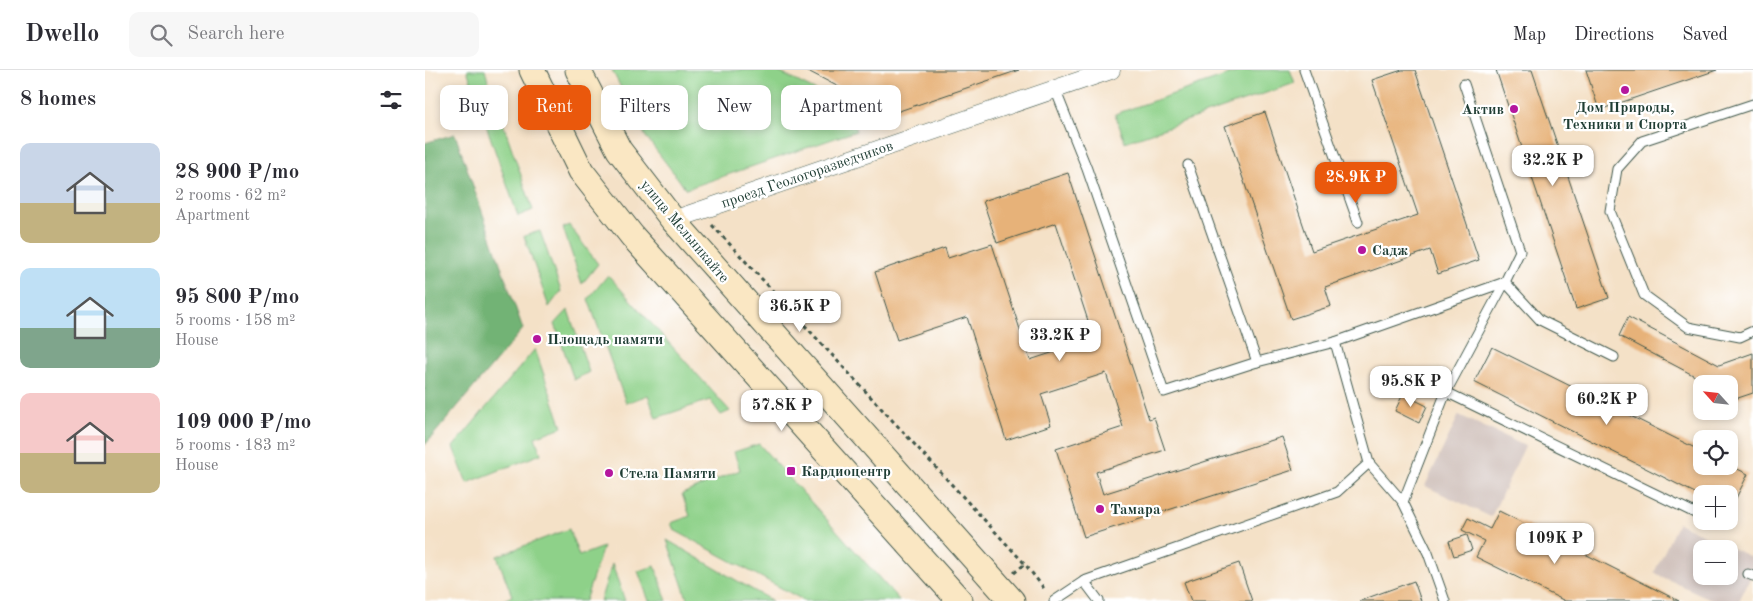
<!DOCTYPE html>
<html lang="en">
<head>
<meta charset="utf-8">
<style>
	body { margin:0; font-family:"Old Standard TT",serif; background:#f7f7f7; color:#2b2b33; height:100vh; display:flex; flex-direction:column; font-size:19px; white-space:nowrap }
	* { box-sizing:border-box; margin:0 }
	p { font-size:16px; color:#7c7c81 }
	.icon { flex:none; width:28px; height:28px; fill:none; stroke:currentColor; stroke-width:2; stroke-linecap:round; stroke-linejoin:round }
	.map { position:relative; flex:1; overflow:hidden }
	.side { display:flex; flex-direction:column; background:#fff; width:425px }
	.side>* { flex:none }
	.guide { position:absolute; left:15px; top:15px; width:475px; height:45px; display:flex; gap:10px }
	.needle { width:32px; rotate:297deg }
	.controls { position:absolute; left:1268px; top:305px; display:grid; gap:10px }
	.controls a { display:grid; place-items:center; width:45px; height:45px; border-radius:10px; background:#fff; box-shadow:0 2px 8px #0003; font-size:25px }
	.price { position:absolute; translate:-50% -42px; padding:0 11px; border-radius:10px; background:#fff; color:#222; font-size:16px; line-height:32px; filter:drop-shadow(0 1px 2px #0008) }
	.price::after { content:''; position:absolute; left:50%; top:30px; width:15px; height:11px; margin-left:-8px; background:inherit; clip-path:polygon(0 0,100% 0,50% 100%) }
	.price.active { background:#ea580c; color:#fff }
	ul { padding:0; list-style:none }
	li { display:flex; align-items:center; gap:15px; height:125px; padding:0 20px }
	li span { display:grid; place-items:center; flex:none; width:140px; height:100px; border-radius:10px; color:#555 }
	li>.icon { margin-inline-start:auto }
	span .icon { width:60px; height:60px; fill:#fffc; stroke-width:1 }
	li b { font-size:21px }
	h2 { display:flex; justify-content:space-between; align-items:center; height:60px; padding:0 20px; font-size:21px }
	.pill { padding:0 18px; border-radius:10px; background:#fff; box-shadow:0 2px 8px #0003; font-size:18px; line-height:45px }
	.pill.active { background:#ea580c; color:#fff }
	header { display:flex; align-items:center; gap:30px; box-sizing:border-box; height:70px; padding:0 25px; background:#fff; border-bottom:1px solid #e1e1e2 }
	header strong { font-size:24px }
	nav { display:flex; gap:28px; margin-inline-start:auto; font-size:18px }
	.search { width:350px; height:45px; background:#f7f7f7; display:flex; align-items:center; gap:12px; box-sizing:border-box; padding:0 18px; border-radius:10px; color:#7c7c81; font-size:19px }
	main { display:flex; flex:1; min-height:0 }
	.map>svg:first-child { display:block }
	.industrial { fill:#cfc0ba; fill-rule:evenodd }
	.green { fill:#8ed189; stroke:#56875e }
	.forest { fill:#72b375; stroke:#487854 }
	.building { fill:#e7b279 }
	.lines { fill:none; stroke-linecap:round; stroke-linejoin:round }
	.service-casing { stroke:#3f564a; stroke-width:11 }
	.minor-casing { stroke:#3f564a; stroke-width:19 }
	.secondary-casing { stroke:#3f564a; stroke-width:27 }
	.path { stroke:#3f564a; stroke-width:3; stroke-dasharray:4 4; stroke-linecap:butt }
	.service { stroke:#fff; stroke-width:9 }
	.minor { stroke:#fff; stroke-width:18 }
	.secondary { stroke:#fae7c3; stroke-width:25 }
	.poi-dot { fill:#b5179e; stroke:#fff; stroke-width:2 }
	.labels { text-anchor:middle; stroke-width:4.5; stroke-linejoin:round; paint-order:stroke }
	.poi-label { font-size:15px; font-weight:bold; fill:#1f3d34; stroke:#fff; text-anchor:start }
	.street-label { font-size:15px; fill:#1f3d34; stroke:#fff }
</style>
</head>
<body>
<header>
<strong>Dwello</strong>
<div class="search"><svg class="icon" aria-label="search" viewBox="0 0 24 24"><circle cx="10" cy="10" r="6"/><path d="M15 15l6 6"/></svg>Search here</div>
<nav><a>Map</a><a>Directions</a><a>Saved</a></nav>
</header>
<main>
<section class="side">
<h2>8 homes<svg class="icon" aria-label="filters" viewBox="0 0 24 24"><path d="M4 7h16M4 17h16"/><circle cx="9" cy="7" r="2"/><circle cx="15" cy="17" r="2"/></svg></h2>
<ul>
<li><span style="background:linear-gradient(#c9d6e8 60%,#c2b280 0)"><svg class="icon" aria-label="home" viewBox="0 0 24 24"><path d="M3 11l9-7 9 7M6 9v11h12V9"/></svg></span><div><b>28 900 ₽/mo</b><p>2 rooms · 62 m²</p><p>Apartment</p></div></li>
<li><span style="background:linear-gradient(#bfe0f5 60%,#7fa58c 0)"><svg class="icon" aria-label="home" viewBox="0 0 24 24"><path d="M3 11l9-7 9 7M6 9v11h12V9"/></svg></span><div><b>95 800 ₽/mo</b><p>5 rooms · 158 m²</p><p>House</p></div></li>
<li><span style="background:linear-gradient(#f6c9c9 60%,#c2b280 0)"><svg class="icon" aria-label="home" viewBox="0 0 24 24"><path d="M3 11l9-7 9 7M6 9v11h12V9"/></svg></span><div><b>109 000 ₽/mo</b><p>5 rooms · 183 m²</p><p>House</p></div></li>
</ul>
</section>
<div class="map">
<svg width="1328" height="531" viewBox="0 0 1328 531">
	<rect width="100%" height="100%" fill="#fff"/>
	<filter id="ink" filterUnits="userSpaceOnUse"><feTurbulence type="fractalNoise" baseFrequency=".02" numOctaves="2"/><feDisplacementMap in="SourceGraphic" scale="10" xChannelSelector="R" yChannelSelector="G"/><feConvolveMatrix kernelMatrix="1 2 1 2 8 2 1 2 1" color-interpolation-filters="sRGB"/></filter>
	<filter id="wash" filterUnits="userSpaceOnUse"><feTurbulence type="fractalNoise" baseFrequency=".0096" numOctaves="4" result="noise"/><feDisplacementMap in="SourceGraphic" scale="20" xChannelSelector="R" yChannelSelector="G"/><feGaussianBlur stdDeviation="1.12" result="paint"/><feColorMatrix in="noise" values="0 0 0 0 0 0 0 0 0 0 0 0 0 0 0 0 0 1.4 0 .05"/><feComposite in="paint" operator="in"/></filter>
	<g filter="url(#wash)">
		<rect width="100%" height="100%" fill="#f4e1c7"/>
		<g class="industrial">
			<path d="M1034,345L1100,376L1066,447L1000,416Z"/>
			<path d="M1253,453L1328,488V502L1314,531H1290L1229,503ZM1276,479H1304V506H1276Z"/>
		</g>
		<g class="green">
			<path d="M42,0H60L65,17L50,22Z"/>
			<path d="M187,0H350L423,37L431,61L261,119L221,67Z"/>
			<path d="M818,0H865L870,13L700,72L690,44Z"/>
			<path d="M71,33L108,140L93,146L55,38Z"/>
			<path d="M144,155L173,194L157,214L138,158Z"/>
			<path d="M115,161L136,221L124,237L99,166Z"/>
			<path d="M183,205L305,341L296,345L285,330L231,348L223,325L201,333L163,229Z"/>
			<path d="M143,240L164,302L149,310L130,254Z"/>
			<path d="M110,279L137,357L110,367L116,384L42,413L28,377Z"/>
			<path d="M334,374L475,531H380L249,460L246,453L265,446L257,424L315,400L309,382Z"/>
			<path d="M144,459L154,486L178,477L160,531H77L87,526L72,486Z"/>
			<path d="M242,470L347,531H263Z"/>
			<path d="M187,494L200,531H175Z"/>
			<path d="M230,496L242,531H224L213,501Z"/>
		</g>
		<path class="forest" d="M30,64L98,259L0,375V73Z"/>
		<g id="blocks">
			<g class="building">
				<path d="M381,0H594L448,50L429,40L435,28Z"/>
				<path d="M977,0H990L1054,190L1013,204L1005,180L900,217L906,236L866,249L800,56L840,42L887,181L993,145L947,10Z"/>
				<path d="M1071,0H1107L1184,228L1151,239Z"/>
				<path d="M1161,0H1292L1174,40Z"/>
				<path d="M643,103L724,349L729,347L740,380L671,402L678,424L857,367L868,400L659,467L631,379L698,357L681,303L616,324L626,355L581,370L542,247L472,270L450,202L520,178L523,188L567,174L605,290L669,269L631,153L572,173L558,131Z"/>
				<path d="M1203,247L1294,295L1328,283V323L1313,328L1304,323V314H1285L1194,266Z"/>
				<path d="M1067,277L1276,381V396L1304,395L1323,404L1304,442V424H1276V426L1049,312Z"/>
				<path d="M978,324L1002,336L994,353L970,341Z"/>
				<path d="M1074,441L1254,531H1140L1051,487L1059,471L1037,460L1043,448L1065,459Z"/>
				<path d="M1042,465L1047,480L1029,486L1024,471Z"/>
				<path d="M814,493L827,531H766L759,512Z"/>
				<path d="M989,511L996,531H934Z"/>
			</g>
		</g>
	</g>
	<g filter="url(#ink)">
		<use href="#blocks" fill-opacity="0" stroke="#3f564a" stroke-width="1"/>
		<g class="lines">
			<g class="service-casing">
				<g id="service">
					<path d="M879,0L933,152"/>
					<path d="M630,19L662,99L739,322L832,292L910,272L1080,212L1095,181L1039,14"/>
					<path d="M1328,34L1217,71L1192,99L1185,141L1219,225L1263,257L1315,267L1328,261"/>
					<path d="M763,95L832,292"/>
					<path d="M1189,287L1115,250L1080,212L1021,322L1276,446"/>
					<path d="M944,393L978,432L1003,483L1020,531"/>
					<path d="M978,432L1021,322"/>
					<path d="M1288,451L1292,453"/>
					<path d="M1323,504L1328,506"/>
					<path d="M659,511L674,531"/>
					<path d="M629,531L659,511L912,422L944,393L910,272"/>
				</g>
			</g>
			<g class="minor-casing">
				<path id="minor" d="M248,150L686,0"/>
			</g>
			<g class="secondary-casing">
				<g id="secondary">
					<path d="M107,0L156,101L208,167L535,531"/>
					<path d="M153,0L194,80L248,150L587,531"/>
				</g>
			</g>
			<g class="path">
				<path d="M287,155L600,494L621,521"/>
				<path d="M589,503L600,494"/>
			</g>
			<use href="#service" class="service"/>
			<use href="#minor" class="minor"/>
			<use href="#secondary" class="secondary"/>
		</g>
	</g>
	<g class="poi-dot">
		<circle cx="1200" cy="20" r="5"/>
		<circle cx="1089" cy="39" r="5"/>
		<circle cx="937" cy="180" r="5"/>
		<circle cx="112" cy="269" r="5"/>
		<rect x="361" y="396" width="10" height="10" rx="2.5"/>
		<circle cx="184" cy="403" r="5"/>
		<circle cx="675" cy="439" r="5"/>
	</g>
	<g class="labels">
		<g class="poi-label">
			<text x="1200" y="42" text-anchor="middle">Дом Природы,<tspan x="1200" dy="17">Техники и Спорта</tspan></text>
			<text x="1079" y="44" text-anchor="end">Актив</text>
			<text x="947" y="185">Садж</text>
			<text x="122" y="274">Площадь памяти</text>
			<text x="376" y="406">Кардиоцентр</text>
			<text x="194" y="408">Стела Памяти</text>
			<text x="685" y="444">Тамара</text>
		</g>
		<g class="street-label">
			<text transform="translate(382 104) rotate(-19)" y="5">проезд Геологоразведчиков</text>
			<text transform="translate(260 161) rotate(50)" y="5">улица Мельникайте</text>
		</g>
	</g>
</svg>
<div class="controls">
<a><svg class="needle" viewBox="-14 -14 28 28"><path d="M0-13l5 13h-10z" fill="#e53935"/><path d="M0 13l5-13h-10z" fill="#7c7c81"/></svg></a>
<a><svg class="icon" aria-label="locate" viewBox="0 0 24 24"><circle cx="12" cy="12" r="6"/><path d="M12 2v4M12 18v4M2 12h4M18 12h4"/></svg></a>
<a>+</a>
<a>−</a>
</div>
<b class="price" style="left:1128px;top:117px">32.2K ₽</b>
<b class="price active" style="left:931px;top:134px">28.9K ₽</b>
<b class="price" style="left:375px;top:263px">36.5K ₽</b>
<b class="price" style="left:635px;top:292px">33.2K ₽</b>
<b class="price" style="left:986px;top:338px">95.8K ₽</b>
<b class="price" style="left:1182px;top:356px">60.2K ₽</b>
<b class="price" style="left:357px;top:362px">57.8K ₽</b>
<b class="price" style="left:1130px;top:495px">109K ₽</b>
<div class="guide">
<a class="pill">Buy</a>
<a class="pill active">Rent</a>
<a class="pill">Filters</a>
<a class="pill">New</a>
<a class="pill">Apartment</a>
</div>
</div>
</main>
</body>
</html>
